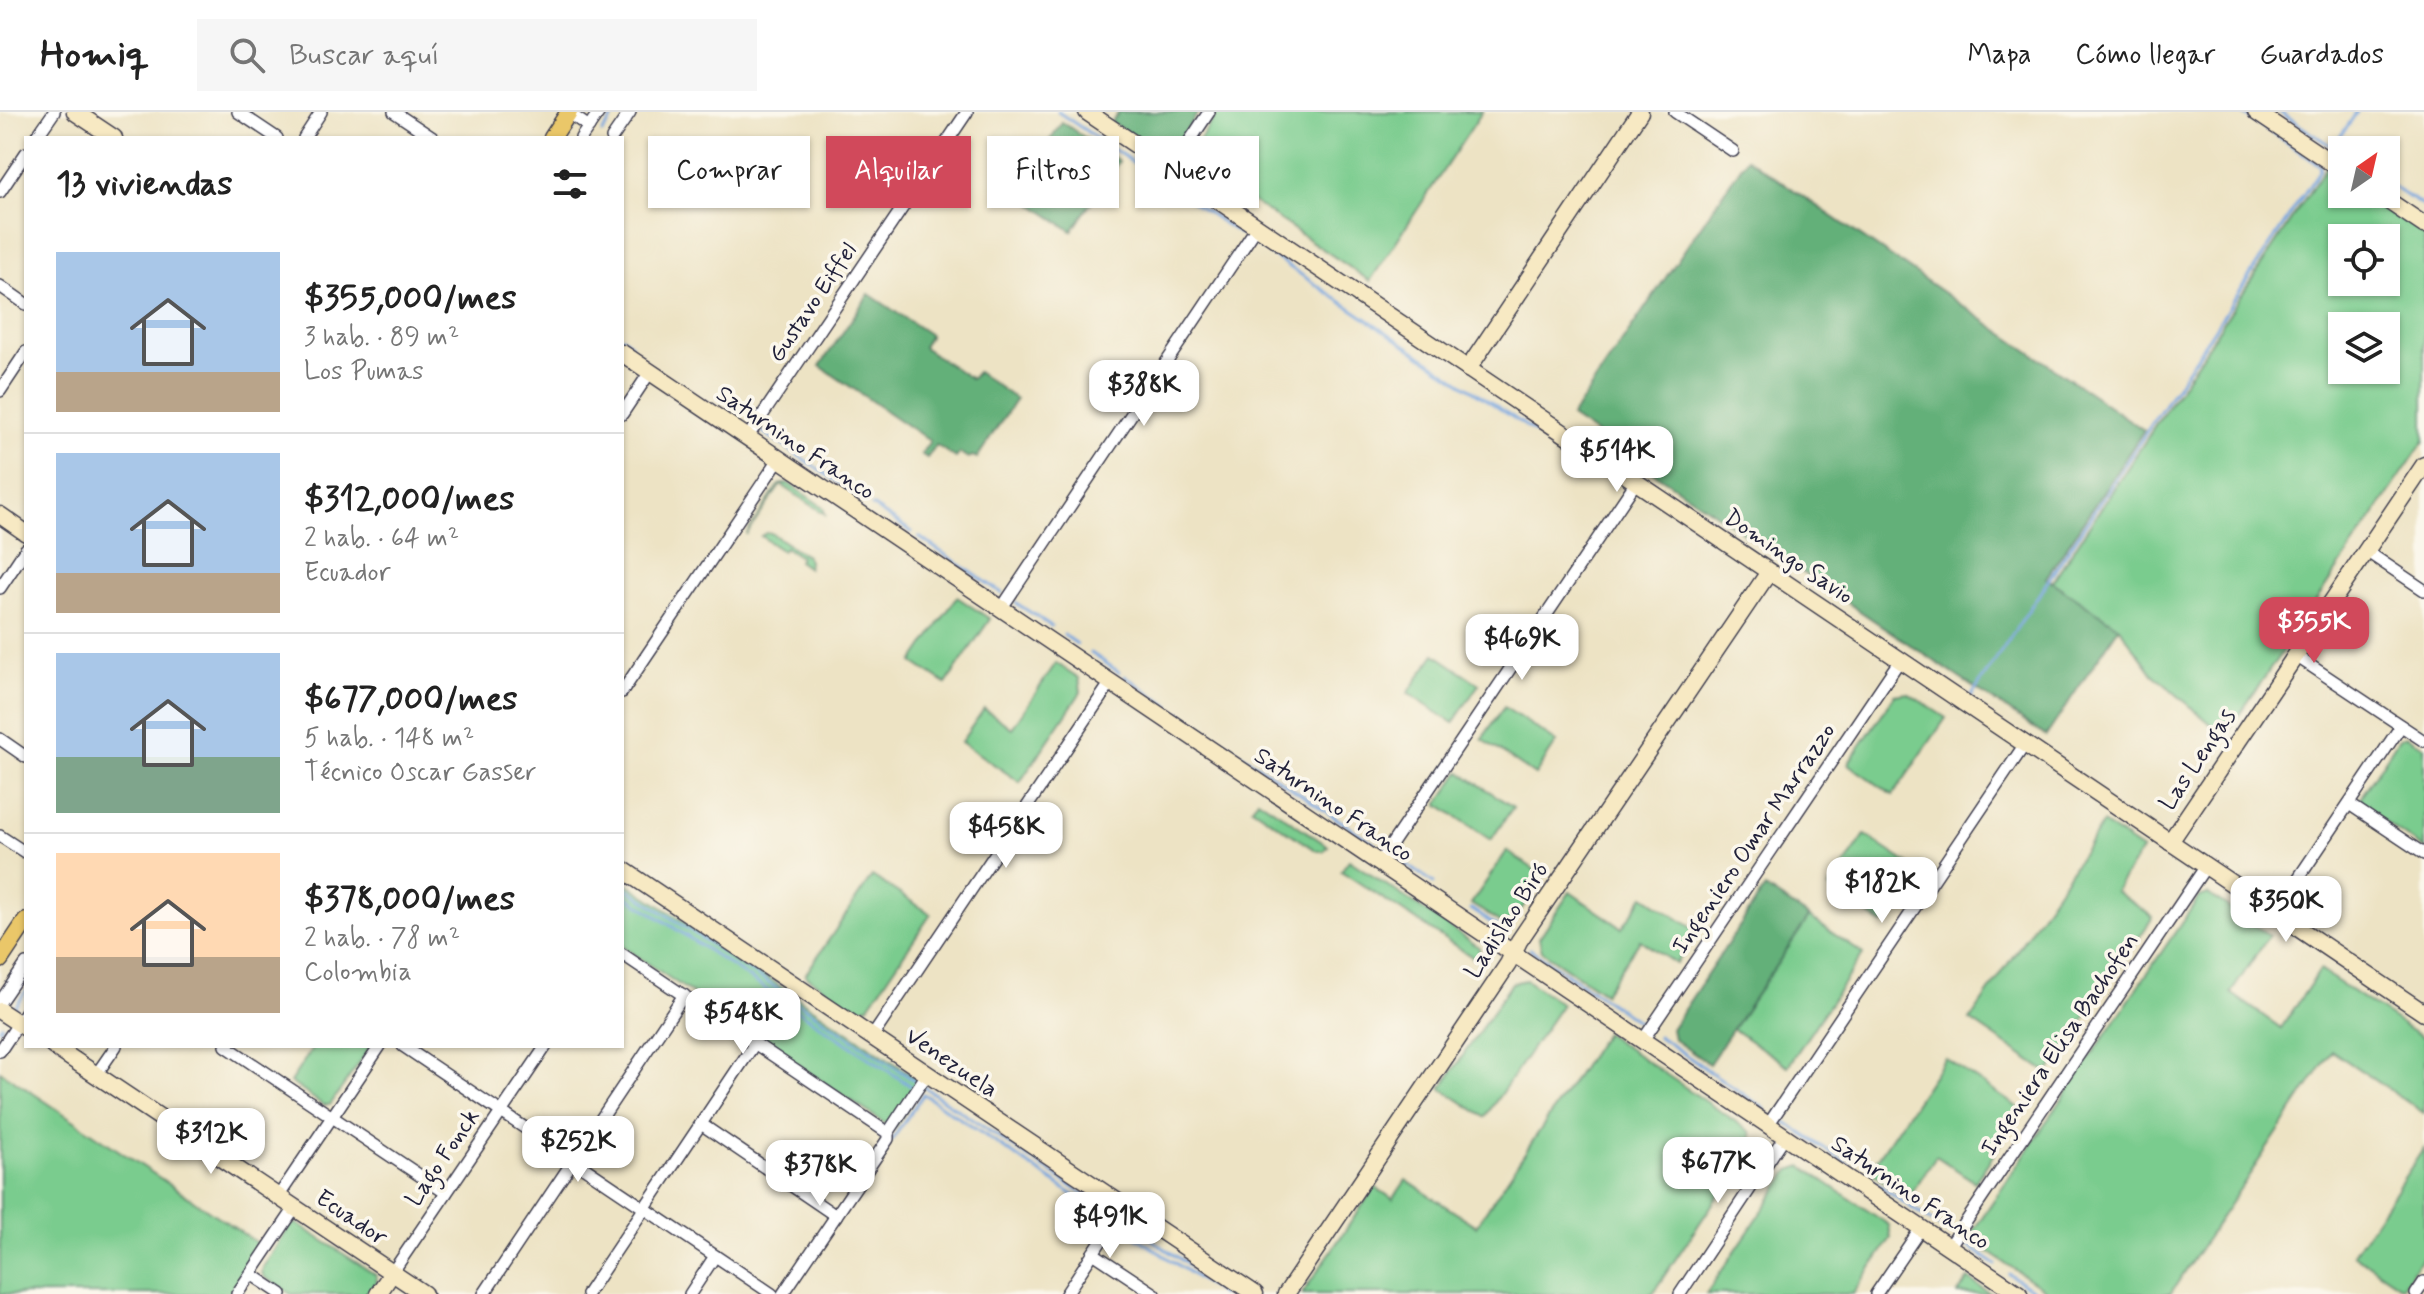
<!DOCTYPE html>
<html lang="es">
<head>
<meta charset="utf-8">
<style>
	body { margin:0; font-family:Mynerve,sans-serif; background:#f6f6f6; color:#222; height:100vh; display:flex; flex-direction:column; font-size:30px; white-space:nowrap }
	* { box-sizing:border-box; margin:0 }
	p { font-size:26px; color:#767676 }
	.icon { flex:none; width:44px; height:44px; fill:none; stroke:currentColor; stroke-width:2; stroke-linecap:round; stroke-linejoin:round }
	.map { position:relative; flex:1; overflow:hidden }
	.panel { position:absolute; left:24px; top:24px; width:600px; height:912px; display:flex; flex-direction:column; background:#fff; border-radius:0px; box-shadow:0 2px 6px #0004 }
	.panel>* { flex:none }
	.guide { position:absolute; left:648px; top:24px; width:760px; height:72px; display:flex; gap:16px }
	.needle { width:52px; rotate:34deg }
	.controls { position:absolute; left:2328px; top:24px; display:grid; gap:16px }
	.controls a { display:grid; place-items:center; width:72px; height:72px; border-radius:0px; background:#fff; box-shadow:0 2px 6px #0004; font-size:40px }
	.price { position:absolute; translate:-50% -68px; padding:0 18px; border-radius:16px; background:#fff; color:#222; font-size:26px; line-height:52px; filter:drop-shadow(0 2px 4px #0008) }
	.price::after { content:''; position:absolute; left:50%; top:48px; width:24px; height:18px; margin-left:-12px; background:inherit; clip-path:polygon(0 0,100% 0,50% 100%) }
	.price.selected { background:#d1495b; color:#fff }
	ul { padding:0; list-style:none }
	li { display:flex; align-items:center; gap:24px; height:200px; padding:0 32px }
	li+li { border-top:2px solid #e0e0e0 }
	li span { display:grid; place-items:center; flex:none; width:224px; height:160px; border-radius:0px; color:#555 }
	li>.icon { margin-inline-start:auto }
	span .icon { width:96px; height:96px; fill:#fffc; stroke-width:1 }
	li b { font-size:34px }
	h2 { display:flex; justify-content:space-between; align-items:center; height:96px; padding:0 32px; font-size:34px }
	.tag { padding:0 28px; border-radius:0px; background:#fff; box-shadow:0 2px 6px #0004; font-size:28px; line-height:72px }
	.tag.selected { background:#d1495b; color:#fff }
	header { display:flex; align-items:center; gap:48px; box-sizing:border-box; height:112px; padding:0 40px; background:#fff; border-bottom:2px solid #e0e0e0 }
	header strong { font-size:38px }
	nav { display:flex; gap:44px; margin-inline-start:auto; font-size:28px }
	.search { width:560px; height:72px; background:#f6f6f6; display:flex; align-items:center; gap:20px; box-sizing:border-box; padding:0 28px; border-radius:0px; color:#767676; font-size:30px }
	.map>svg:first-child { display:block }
	.green { fill:#7acc8e; stroke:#4e7764; stroke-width:2; fill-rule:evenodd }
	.forest { fill:#63b079; stroke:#42695a; stroke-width:2 }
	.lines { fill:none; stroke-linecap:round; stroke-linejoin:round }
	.stream { stroke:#75a4de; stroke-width:3 }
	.street-casing { stroke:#403f50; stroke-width:14 }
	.secondary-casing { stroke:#403f50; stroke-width:19 }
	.primary-casing { stroke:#403f50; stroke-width:19 }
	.street { stroke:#fff; stroke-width:11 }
	.secondary { stroke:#f7e9c3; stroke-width:16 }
	.primary { stroke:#eac769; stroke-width:16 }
	.labels { text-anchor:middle; stroke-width:7; stroke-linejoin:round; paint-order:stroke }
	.street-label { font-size:24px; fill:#22223b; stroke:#fbf7ec }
</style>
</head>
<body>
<header>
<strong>Homiq</strong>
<div class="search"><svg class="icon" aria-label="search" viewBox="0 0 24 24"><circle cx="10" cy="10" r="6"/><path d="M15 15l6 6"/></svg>Buscar aquí</div>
<nav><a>Mapa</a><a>Cómo llegar</a><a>Guardados</a></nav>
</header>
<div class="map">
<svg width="2424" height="1182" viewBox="0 0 2424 1182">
	<rect width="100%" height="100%" fill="#fbf7ec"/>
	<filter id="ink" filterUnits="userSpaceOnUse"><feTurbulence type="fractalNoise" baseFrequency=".0125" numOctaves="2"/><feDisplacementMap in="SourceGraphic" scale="16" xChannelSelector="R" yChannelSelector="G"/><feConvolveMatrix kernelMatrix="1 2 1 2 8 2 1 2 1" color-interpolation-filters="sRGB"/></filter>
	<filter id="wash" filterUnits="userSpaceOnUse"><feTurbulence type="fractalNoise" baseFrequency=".006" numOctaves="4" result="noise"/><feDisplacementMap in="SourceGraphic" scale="32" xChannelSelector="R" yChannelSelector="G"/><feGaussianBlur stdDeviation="1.8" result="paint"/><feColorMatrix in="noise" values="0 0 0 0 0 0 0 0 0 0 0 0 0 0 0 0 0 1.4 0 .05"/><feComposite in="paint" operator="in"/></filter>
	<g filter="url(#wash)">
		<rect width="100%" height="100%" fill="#ede3c4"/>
		<g class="green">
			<path d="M1218,0H1482L1370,169L1194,50L1192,39Z"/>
			<path d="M2326,55L2342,66V82H2366L2424,121V329L2225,624L2153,562L2119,515L2052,470ZM2342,126H2386V170H2342ZM2342,214H2386V258H2342Z"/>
			<path d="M788,371L823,395L825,402L783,374H780L746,423L779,373Z"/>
			<path d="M766,421H771L806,444L809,449L808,456L798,449L800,445L785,435L782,439L761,424Z"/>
			<path d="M957,485L990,507L946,572L913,550Z"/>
			<path d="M1435,542L1479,572L1453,611L1408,581Z"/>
			<path d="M1056,551L1079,566L1081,580L1020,670L961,630L984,597L1012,616Z"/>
			<path d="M1908,581L1946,606L1893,683L1848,652L1895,583Z"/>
			<path d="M1504,595L1557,630L1535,663L1482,627Z"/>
			<path d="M2406,624L2424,634V737L2360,693L2359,688L2399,626Z"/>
			<path d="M1460,660L1513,695L1491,728L1438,692Z"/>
			<path d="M1258,687L1328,734L1323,739H1317L1252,696Z"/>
			<path d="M2103,711L2142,738L2115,779L2153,805L2048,961L1970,908Z"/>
			<path d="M1865,723L1919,759L1883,812L1829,776Z"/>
			<path d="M1507,739L1544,764L1514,808L1501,811L1471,792Z"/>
			<path d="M1349,748L1479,835L1480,850L1341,759Z"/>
			<path d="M872,764L931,802L869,894L856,898L805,863Z"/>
			<path d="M622,768L924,971L893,1017L622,834Z"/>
			<path d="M1570,780L1622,816L1644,784L1697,819L1676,852L1640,828L1604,881L1542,839L1539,826Z"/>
			<path d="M2208,782L2269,823L2231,881L2281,916L2320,858L2424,927V1001L2332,939L2170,1182H2051L1968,1126L2199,785Z"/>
			<path d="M1809,805L1863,842L1788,954L1733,917Z"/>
			<path d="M1526,868L1562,892L1485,1005L1441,976L1512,871Z"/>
			<path d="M1605,921L1751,1020L1753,1032L1652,1182H1302L1375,1075L1393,1087L1406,1068L1476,1114Z"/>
			<path d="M314,934H371L330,993H323L290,970Z"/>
			<path d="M1945,946L2023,999L1975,1070L1936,1044L1908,1086L1869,1059Z"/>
			<path d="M0,959L263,1135L232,1182H0Z"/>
			<path d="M2424,1036V1142L2402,1175L2353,1142Z"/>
			<path d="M1802,1054L1889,1113L1891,1126L1853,1182H1706L1790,1058Z"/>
			<path d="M296,1111L376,1163L377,1170L369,1182H291L264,1165L262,1161L263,1155L290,1114Z"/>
			<path d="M1968,1167L1991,1182H1958Z"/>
		</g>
		<g class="forest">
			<path d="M1119,0H1199L1174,37L1161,42L1111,11Z"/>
			<path d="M1062,10L1119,49L1072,119L1015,80Z"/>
			<path d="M1747,46L2144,318L2046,466L2119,515L2046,624L1571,305Z"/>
			<path d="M869,182L930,223L923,235L971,267L977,260L1016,287L977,346L973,344L968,346L960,341L956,346L936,333L927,346L921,342L930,329L820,254Z"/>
			<path d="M1765,776L1809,805L1709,952L1673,927L1671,917Z"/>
		</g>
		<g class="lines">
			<g class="stream">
				<path d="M1058,0L1240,122"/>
				<path d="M2279,0L2342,41"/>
				<path d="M584,2L585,0"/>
				<path d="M602,21L617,0"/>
				<path d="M567,26L574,16"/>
				<path d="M2333,35L2357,0"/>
				<path d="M2386,70L2424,95"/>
				<path d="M1257,133L1576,348"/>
				<path d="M622,225L631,232"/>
				<path d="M763,320L860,385"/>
				<path d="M872,394L912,420"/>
				<path d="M919,425L1002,481"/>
				<path d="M1016,491L1051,514"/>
				<path d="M1064,523L1077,532"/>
				<path d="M1091,541L1119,560"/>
				<path d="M1125,564L1170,594"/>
				<path d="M1971,585L2319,59L2320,54L2317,51L2241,0"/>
				<path d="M1180,601L1376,733"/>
				<path d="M1398,747L1434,771"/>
				<path d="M622,773L918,971"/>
				<path d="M622,781L911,974"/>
				<path d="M1471,797L1508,822"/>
				<path d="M1530,837L1640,911"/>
				<path d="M14,896L26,879"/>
				<path d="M0,917L2,913"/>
				<path d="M1658,924L1765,997"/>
				<path d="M924,975L1113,1102"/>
				<path d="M925,983L1100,1101"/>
				<path d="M1784,1009L1949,1121"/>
				<path d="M892,1028L923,982"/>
				<path d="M1121,1107L1232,1182"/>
				<path d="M1120,1114L1221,1182"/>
				<path d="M1961,1129L1996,1153"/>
				<path d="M2009,1162L2039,1182"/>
			</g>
		</g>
	</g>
	<g filter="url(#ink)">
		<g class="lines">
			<g class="street-casing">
				<g id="street">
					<path d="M238,0L277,26"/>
					<path d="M394,0L433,26"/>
					<path d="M1675,0L1733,39"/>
					<path d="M569,1L589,15"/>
					<path d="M36,26L54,0"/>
					<path d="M304,26L321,0"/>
					<path d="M581,26L599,0"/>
					<path d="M612,26L630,0"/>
					<path d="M1171,57L1209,0"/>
					<path d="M0,80L26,41"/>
					<path d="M0,174L26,192"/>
					<path d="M0,279L26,240"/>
					<path d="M622,302L650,260"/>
					<path d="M747,326L967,0"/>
					<path d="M2366,439L2424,478"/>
					<path d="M0,476L26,437"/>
					<path d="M1001,497L1257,115"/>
					<path d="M2296,544L2424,629"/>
					<path d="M622,580L779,347"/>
					<path d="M0,627L26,645"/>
					<path d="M2349,692L2424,742"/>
					<path d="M0,724L26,741"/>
					<path d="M1379,751L1636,370"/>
					<path d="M2275,801L2401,614"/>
					<path d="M622,842L888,1021V1027L783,1182"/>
					<path d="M0,890L26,852"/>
					<path d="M872,925L1111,570"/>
					<path d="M1643,928L1900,548"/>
					<path d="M226,934L446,1081"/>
					<path d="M403,934L772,1182"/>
					<path d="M0,939L26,900"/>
					<path d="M96,963L116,934"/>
					<path d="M701,1012L836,1104"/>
					<path d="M1768,1013L2025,632"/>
					<path d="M888,1021L927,962"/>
					<path d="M278,1085L380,934"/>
					<path d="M1949,1135L2206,754"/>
					<path d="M1093,1141L1155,1182"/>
					<path d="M392,1161L546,934"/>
					<path d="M251,1162L281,1182"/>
					<path d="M237,1182L295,1096"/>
					<path d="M484,1182L684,883"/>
					<path d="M587,1182L755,931"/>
					<path d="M690,1182L715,1144"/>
					<path d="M1066,1182L1124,1094"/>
					<path d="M1680,1182L1785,1024"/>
					<path d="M1876,1182L1921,1116"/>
					<path d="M2416,1182L2424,1170"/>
				</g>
			</g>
			<g class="secondary-casing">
				<g id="secondary">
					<path d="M75,0L114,26"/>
					<path d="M1087,0L2424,901"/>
					<path d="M2256,0L2342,58"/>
					<path d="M2378,82L2424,113"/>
					<path d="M622,241L2019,1182"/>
					<path d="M1468,257L1640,0"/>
					<path d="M0,403L26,421"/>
					<path d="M2170,730L2424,353"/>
					<path d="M622,757L1255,1182"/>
					<path d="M0,899L26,916"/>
					<path d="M53,934L424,1182"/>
					<path d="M378,1182L392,1161"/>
					<path d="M1286,1182L1508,852L1519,829L1769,460"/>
				</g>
			</g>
			<g class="primary-casing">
				<g id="primary">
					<path d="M552,26L569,0"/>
					<path d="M0,848L26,809"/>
				</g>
			</g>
			<use href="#street" class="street"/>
			<use href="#secondary" class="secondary"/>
			<use href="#primary" class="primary"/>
		</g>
	</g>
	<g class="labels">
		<g class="street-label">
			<text transform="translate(812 190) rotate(-56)" y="8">Gustavo Eiffel</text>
			<text transform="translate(796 330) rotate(34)" y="8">Saturnino Franco</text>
			<text transform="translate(1789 444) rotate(34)" y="8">Domingo Savio</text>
			<text transform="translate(2197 647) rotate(-56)" y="8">Las Lengas</text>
			<text transform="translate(1334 692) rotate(34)" y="8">Saturnino Franco</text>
			<text transform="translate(1753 726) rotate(-56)" y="8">Ingeniero Omar Marrazzo</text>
			<text transform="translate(1506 808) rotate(-57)" y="8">Ladislao Biró</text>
			<text transform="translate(2059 932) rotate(-56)" y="8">Ingeniera Elisa Bachofen</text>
			<text transform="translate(952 950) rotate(34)" y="8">Venezuela</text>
			<text transform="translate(442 1045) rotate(-56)" y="8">Lago Fonck</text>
			<text transform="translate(1911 1080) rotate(34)" y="8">Saturnino Franco</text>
			<text transform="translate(352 1105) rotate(34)" y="8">Ecuador</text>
		</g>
	</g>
</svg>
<div class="controls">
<a><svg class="needle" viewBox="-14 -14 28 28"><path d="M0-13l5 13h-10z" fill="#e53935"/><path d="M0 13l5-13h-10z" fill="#767676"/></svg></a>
<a><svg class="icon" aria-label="locate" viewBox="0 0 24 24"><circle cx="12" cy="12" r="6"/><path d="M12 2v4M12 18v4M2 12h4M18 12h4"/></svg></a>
<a><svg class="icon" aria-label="layers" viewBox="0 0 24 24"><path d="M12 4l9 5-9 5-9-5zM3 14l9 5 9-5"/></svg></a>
</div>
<b class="price" style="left:1144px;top:316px">$388K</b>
<b class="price" style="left:1617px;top:382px">$514K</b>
<b class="price selected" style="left:2314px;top:553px">$355K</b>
<b class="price" style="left:1522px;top:570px">$469K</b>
<b class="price" style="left:1006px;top:758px">$458K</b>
<b class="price" style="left:1882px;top:813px">$182K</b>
<b class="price" style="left:2286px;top:832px">$350K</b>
<b class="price" style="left:743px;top:944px">$548K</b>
<b class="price" style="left:211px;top:1064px">$312K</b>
<b class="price" style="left:578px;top:1072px">$252K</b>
<b class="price" style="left:1718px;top:1093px">$677K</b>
<b class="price" style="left:820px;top:1096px">$378K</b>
<b class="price" style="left:1110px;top:1148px">$491K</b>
<div class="guide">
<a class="tag">Comprar</a>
<a class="tag selected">Alquilar</a>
<a class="tag">Filtros</a>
<a class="tag">Nuevo</a>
</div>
<section class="panel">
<h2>13 viviendas<svg class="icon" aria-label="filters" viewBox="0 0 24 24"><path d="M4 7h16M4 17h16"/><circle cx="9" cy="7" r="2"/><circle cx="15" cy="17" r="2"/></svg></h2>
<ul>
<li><span style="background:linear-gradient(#a9c7e8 75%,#b9a48a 0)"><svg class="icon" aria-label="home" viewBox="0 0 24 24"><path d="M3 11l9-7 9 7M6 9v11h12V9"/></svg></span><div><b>$355,000/mes</b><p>3 hab. · 89 m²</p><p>Los Pumas</p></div></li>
<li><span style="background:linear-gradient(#a9c7e8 75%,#b9a48a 0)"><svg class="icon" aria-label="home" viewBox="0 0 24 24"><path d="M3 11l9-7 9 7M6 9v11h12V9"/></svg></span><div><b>$312,000/mes</b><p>2 hab. · 64 m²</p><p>Ecuador</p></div></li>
<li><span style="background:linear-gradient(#a9c7e8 65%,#7fa58c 0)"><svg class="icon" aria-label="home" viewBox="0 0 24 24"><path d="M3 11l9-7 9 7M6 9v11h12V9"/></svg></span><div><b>$677,000/mes</b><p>5 hab. · 148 m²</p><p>Técnico Oscar Gasser</p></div></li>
<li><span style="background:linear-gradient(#ffd9b3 65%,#b9a48a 0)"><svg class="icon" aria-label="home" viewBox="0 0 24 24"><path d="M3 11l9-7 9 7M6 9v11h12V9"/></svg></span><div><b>$378,000/mes</b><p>2 hab. · 78 m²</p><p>Colombia</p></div></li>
</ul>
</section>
</div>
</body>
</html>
